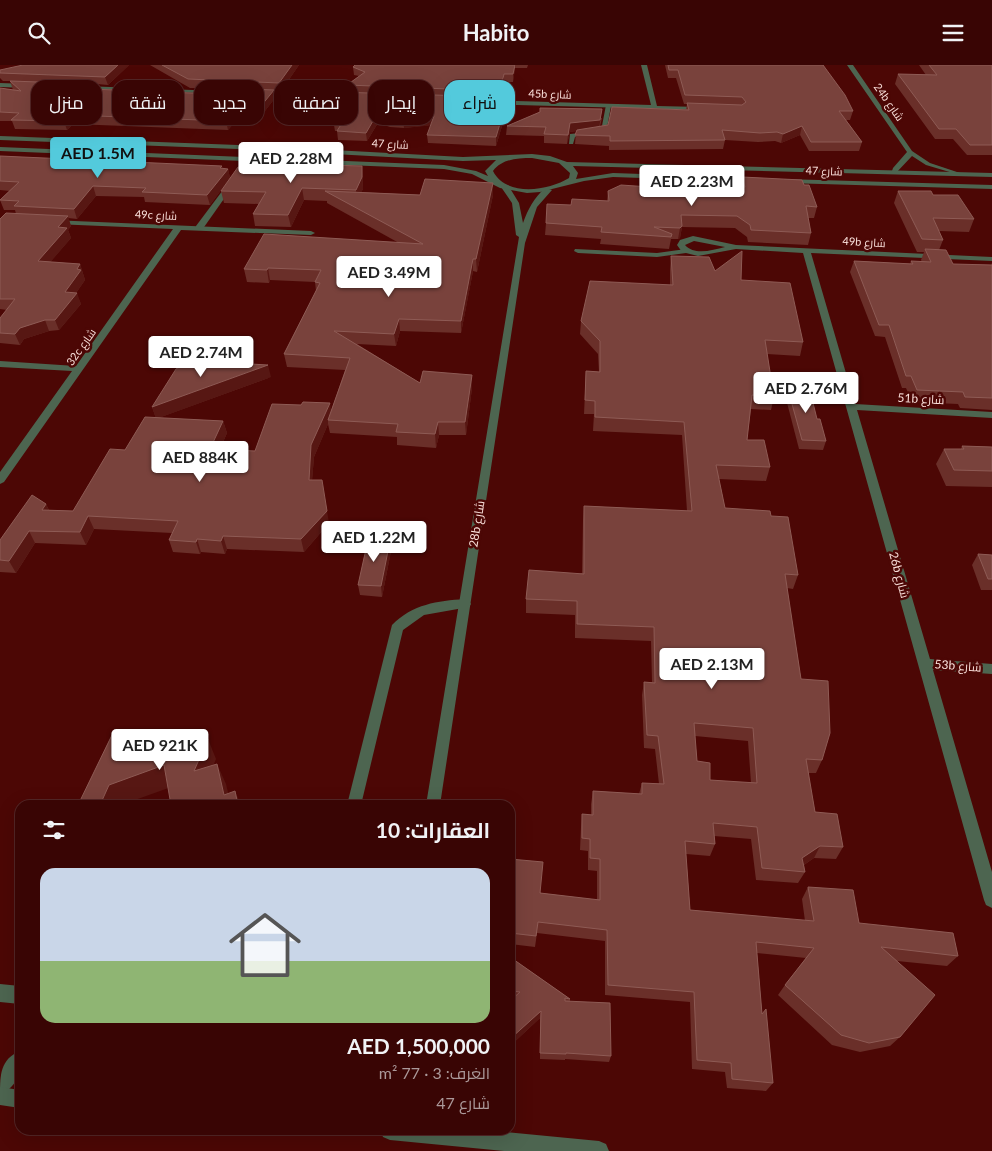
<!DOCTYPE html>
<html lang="ar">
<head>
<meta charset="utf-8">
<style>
	body { margin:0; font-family:Lato,Cairo,sans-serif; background:#441313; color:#f1f3f6; direction:rtl; height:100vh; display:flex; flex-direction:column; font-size:19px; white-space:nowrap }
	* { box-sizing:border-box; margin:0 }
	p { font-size:16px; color:#ab999a }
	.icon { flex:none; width:28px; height:28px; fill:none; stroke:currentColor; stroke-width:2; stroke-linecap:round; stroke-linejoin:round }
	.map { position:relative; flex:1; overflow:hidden; direction:ltr }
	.drawer { position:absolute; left:15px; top:735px; width:500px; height:335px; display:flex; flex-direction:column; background:#390504; border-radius:15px; box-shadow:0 5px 20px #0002,0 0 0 1px #532626; direction:rtl }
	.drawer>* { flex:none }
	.top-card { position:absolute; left:15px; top:15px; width:500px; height:45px; direction:rtl; display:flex; gap:10px }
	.price { position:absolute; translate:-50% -42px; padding:0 11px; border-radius:5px; background:#fff; color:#222; font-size:16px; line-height:32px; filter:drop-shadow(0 1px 2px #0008) }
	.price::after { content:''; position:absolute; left:50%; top:30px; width:15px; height:11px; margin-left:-8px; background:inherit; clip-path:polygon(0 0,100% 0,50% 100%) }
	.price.current { background:#53cadc; color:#111 }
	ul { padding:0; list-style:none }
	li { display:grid; align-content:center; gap:10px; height:265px; padding:0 25px }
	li+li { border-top:1px solid #532626 }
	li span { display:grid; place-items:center; height:155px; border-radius:15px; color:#555 }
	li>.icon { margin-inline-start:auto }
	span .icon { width:90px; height:90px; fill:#fffc; stroke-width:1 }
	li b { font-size:21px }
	h2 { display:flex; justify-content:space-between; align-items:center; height:60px; padding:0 25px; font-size:21px }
	.pill { padding:0 18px; border-radius:15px; background:#390504; box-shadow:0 5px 20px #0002,0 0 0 1px #532626; font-size:18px; line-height:45px }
	.pill.current { background:#53cadc; color:#111 }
	header { display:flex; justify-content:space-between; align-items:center; height:65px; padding:0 25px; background:#390504; font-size:22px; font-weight:700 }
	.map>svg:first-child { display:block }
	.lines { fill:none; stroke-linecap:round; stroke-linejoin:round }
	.service { fill:#4d6550; fill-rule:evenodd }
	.minor { fill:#4d6550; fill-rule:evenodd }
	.tertiary { fill:#4d6550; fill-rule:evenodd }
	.wall { fill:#6a2f29; fill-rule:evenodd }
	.shaded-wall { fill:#571713 }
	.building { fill:#79423c; stroke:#8e5b55; fill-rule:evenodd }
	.labels { text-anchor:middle; stroke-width:5; stroke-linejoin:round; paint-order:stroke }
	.far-street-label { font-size:11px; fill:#fae0db; stroke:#4c0705 }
	.street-label { font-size:12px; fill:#fae0db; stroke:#4c0705 }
</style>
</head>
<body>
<header><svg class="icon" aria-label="menu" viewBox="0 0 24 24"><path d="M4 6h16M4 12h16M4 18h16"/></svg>Habito<svg class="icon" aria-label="search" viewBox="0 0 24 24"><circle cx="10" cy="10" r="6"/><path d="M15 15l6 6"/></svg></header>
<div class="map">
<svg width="992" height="1086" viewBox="0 0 992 1086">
	<rect width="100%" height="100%" fill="#4c0705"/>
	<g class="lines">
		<g class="service">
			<path d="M606,40L611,41L606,68L575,72L573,79H569L570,69L601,66Z"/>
			<path d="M247,93L252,94L202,165H196V161Z"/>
			<path d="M575,184L657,188L686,184L690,186L686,188L657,192L578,188L574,186Z"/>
			<path d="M465,534L469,536L471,539L469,542L424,550L403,565L361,740H347L392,560C413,539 437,536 465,534Z"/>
			<path d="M0,919L20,921V939L0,937Z"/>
			<path d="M20,986C20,1005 20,1021 0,1029C0,1011 0,994 20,986Z"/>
		</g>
		<g class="minor">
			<path d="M641,0H647L657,41L702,42L705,44L704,45L483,39L480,37L483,35L651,40Z"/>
			<path d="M847,0H853L912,86L930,98L963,109V111L926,100L912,91L895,109H891L893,103L907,87Z"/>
			<path d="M0,18L28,19L31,21L28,23L0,22Z"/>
			<path d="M83,21L220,26L223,28L220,30L81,24Z"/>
			<path d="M258,27L345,30L348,32L345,34L256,30Z"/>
			<path d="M502,120H508L519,138L523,158C528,144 534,133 545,123L552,125L537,142L525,178L440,740H426L519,172L516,170L512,138L501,122Z"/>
			<path d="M51,155L311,166L315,168L311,170L181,165L4,417L0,419V407L72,306L0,302V296L76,301L173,164L54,159L50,157Z"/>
			<path d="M693,171L736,180L992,192V196L811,188L855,339L992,347V353L857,345L930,594L992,599V609L933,605L992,807V843L986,840L984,835L803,188L736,184L698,191L682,187L677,180L680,175ZM694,176L725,182C712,185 695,191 685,180Z"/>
			<path d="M0,1022L20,1025V1043L0,1040Z"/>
			<path d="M380,1065H485L599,1076L606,1079L609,1086H504L390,1075L383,1072Z"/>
		</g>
		<g class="tertiary">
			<path d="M0,71L238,80L463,92L532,89L550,91L567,97L992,108V112L573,101L578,108L576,114L613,108L759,113L763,115L759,117L613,112L584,116L540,127L527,128L500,123L472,109L444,104L0,86V82L444,100L476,106L488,111L485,106L496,95L463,96L238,84L0,75ZM532,93L559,98L570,108L569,113C548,126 506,132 493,106C502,94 517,93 532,93Z"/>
			<path d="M784,114L992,120V124L787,118H784Z"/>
		</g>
	</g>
	<g class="wall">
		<path d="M129,0L108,20L97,19L99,24L204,28L203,23H190L150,0H299L281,26L274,25L275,33L258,55H247L240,51L228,65L73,59L67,65L15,64L12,56H0V23L13,25L10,16H3L0,13V5Z"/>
		<path d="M355,0H528L527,3H515L513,17H504L500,33H498V41L495,52L502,61L496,81L428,78L427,70L431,60L404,63L390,62L378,58L367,76L338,75L337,66H335L334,60L306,59L305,51L347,27V20L359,11L354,10L353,2Z"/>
		<path d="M665,0H823L853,46L850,55H846L862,77L859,86H809L800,70L781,78L775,76L758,77L725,75L723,84L609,85V81L575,79L576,66L570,67L567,79L544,78V71L506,70L507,61L602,53L600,61L686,45L687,39H684L676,13H668Z"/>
		<path d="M919,0H992V90H967L953,74H935L895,19L898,9L926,10Z"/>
		<path d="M0,91L228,104L230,113L210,140L145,137L144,132L96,131L77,154L68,153L71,161L68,165L71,173L50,197L80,199L85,215L76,228L81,239L59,265L49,266L24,274L20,280L0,278V253L7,245L0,244V154L16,149L15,145H4L0,135L10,126L0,125Z"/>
		<path d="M362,101L363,124L361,127L420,130L493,118V130L477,207L473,206L461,268L400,266L396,281L357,279L420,318L472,310V323L466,370H439L436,383L397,380V372L330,368L328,359L314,392L312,415L329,458L304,487L227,484L225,489L201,487L200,489L173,487L169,475L172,468L94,464L86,480L35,478L16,508L0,507V475L46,439L49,445L73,446L125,385L156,353L152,342L271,312L158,353L223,356L227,368L220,384L255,386L331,346L345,305L287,302L284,289L316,226L315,217L270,215L269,218L247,217L244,204L399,178L327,138V136L304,135L291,162L255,161L253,149L259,139L224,138L221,126L302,103Z"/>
		<path d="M742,112L804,120L817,142L814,153H808L811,168L808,180L748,177L747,172L735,163L682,162L680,173L678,174H671L669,184L600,179L601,174L545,170L546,158L571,140L607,136L608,126L678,124V120L740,122Z"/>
		<path d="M898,126L933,130L974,154L969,167L939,166L943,175L939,185L953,199L991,200L992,198V345L960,343L958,339L912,337L906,323H902L885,272L875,271L850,207L854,196L910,199L911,196L922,197L921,195L924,187H917L894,138Z"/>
		<path d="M671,191L741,215L803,277L800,291L767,289L774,332L771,345L751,344L747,375L770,402L766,416L719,414L725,443L771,451L798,510L793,524L787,523L801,614L822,695L816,708H808L815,747L843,782L836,794L814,793L804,800L805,807L798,818L756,815L751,774L714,771L715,779L710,791L686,789L690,845L805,856L802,834L808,822L859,858L958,891L947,901L897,896L900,972L890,981L860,987L832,980L778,930L785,920L806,893L757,888L762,949L773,1018L766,1026L727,1023L725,1007L692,1004L690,937L605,930V876L537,868L535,882L510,879V794L541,828L597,835V806L588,805V786L580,785L581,762L582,749L591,750V739L593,726L639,729L642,718L659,719L655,684L644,683L642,630L644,617H652L651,576L575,573V550L526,548V534L582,508L583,455L584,441L687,446L682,370L593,366L594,349H584L586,306L599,307L598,289L580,269L581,256L670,220V204ZM695,671L748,676L751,718L710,715L697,696Z"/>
		<path d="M787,321L817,354L826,376L823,385L799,384L785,330Z"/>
		<path d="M962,381L992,382V422L946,421L936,399L944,384H961Z"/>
		<path d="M390,476L391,486L382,532L360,530L358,520Z"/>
		<path d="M978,489L992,490V525H981L972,500Z"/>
		<path d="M510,892L570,934V936L611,991L609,997L565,994V995L540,994V953L510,981V936L514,933H510Z"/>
	</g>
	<g class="shaded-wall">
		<path d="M118,0H129L108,20L105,12Z"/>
		<path d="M292,0H299L281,26L279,18Z"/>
		<path d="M515,0H516L515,3L513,17V9Z"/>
		<path d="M504,9V17L500,33V26Z"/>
		<path d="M97,19L100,27L91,24Z"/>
		<path d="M274,25L275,33L258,55L257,46Z"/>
		<path d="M498,32V41L492,60V52Z"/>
		<path d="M238,42L240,51L228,65L226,56Z"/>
		<path d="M602,44L599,64L570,67L567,79L568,70L570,58Z"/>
		<path d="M377,49L378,58L367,76L366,68Z"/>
		<path d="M71,50L73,59L67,65L64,56Z"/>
		<path d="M434,51L435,60L404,63L403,55Z"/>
		<path d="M502,52V61L496,81V72Z"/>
		<path d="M802,61L800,70L781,78L783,69Z"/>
		<path d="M222,101L224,109L228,104L230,113L210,140L207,130Z"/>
		<path d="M362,101L363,124L357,137L356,125Z"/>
		<path d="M493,118V130L477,207L476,194Z"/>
		<path d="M93,121L96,131L77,154L74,144Z"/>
		<path d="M302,123L304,135L291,162L288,150Z"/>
		<path d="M68,151L71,161L68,165L71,173L42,207L38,196L58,162Z"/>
		<path d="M682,161L680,173L678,174L680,163Z"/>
		<path d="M473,194V206L461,268V256Z"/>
		<path d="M80,199L85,215L72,234L77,228L81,239L59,265L55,255L65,227L77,204Z"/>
		<path d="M268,203L270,215L269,218L267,205Z"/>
		<path d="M399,254L400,266L396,281L394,269Z"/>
		<path d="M45,255L49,266L24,274L20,280L15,269L20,263Z"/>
		<path d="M268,300L271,312L156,354L152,342Z"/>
		<path d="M472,310V323L466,370L465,357Z"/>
		<path d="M330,338L332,351L328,355V359L314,392L311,428L309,415L311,380Z"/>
		<path d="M223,356L227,368L214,397L210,384Z"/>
		<path d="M438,357L439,370L436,383L435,369Z"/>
		<path d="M324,428L329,458L304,487L301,474Z"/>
		<path d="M46,439L52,452L42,445Z"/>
		<path d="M88,451L94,464L86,480L80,467Z"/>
		<path d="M29,466L35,478L16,508L9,496Z"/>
		<path d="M223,471L227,484L225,489L221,476Z"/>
		<path d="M197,474L201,487L200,489L196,477Z"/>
		<path d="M390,476L391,486L382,532L381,521Z"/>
		<path d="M208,674L216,694L203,726L194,706Z"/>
		<path d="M217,699L226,719L231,740L224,730Z"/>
		<path d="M164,700L174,721L121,740H100L109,720Z"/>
		<path d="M235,726L241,740H238Z"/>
		<path d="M820,781L814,793L796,805L802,793Z"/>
		<path d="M541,946L540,953L510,981V974Z"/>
	</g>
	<g class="building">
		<path d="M23,0H118L105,12L0,8V5Z"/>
		<path d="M162,0H292L279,18L188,14Z"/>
		<path d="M355,0H515L513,9H504L500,26L347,20L365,7L353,2Z"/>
		<path d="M668,0H823L845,30L853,46H839L862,77H811L802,61L783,69L777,67L760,68L722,65L725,75L610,76V71L575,70L577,65L608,60L612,42L689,45L687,38L742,40L746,37L742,32L685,30L678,5H669Z"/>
		<path d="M929,0H992V80H970L956,64H939L898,9L937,10Z"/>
		<path d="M10,16L97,19L91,24L214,29L202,22L274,25L257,46H245L238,42L226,56L71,50L64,56L11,55L19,48L0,47V23L21,26Z"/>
		<path d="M337,27L498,32L492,52H502L496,72L427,70L434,51L403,55L389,53L377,49L366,68L337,66L342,58H333L337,52L305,51Z"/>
		<path d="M540,43L602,44L600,55L570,58L568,70L544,69L546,62L507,61L540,47Z"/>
		<path d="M0,91L222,101L220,103L228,104L207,130L142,127L146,123L93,121L74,144L14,141L19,136L0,135L19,117L0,116Z"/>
		<path d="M326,100L362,101V112L356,125L302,123L288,150L253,149L266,127L221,126L238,102L302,103L325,102Z"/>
		<path d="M742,112L802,115L804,120H809L817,142L806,141L811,168L751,165L750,160L737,151L681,150L682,161L680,163L654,162L672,169L671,172L601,167L602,162L546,158L547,139L571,140L572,134L609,136L608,126L621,120L679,124L678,120L745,122Z"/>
		<path d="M425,114L493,118L476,194H473L461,256L399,254L394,269L334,266L420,318L423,306L472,310L465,357H438L435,369L396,367L398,359L328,355L350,293L284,289L320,218L315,217L321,205L268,203L267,205L244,204L264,169L423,179L325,126L420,130Z"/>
		<path d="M898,126H931L933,130H958L974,154L933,153L943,175L922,174Z"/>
		<path d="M6,148L68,151L58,162L67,163L38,196L80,199L77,204L81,205L65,227L77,228L55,255H45L20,263L15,269L0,268V253L15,234H0V154Z"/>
		<path d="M925,184L946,185L953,199L992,200V333L965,332L963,327L917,325L911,311H906L889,260H879L854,196L913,199L911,196L931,197Z"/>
		<path d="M742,186L741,215L790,218L803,277L765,275L774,332L752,330L747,375H764L770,402L716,400L725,443L770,446L771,451L788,452L798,510L785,509L801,614L828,616L830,668L822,695L806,694L815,747L837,749L843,782L820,781L802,793L805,807L762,803L757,762L713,758L715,779L685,776L690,845L814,856L808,822L853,825L859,858L953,868L958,891L881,882L935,930L900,972L869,978L841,970L785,920L814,883L756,877L762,949L766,944L773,1018L732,1014L731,998L697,995L694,927L608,920L607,865L538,857L536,871L510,868V794L543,797L540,828L600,835V794L590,793V774L582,773V749L593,750V726L642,729V718L664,719L658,671L647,670L644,617L655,618L654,562L577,559V536L526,534L529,505L584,509V441L692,446L684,357L595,352V336L585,335L586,306L600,307V276L581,256L590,216L673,220L671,191L709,192L715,206ZM694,658L753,663L757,718L710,715V698L697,696Z"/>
		<path d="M198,296L268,300L152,342L176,304L189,297Z"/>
		<path d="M787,321L809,322L817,354H820L826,376L802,375Z"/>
		<path d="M303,337L330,338L311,380L309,415H322L327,446L301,474L223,471L221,476L197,474L196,477L169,475L178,456L88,451L80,467L29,466L9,496L0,495V475L32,430L46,439L42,445L73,446L110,384L125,385L145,352L223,356L210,384L255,386L272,339L301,340Z"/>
		<path d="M962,381L992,382V406L954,405L944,384H964Z"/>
		<path d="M368,475L390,476L381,521L358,520Z"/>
		<path d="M978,489L992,490V514H988Z"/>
		<path d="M112,670L124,675L208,674L194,706L217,699L224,730L235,726L238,740H171L164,700L109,720L100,740H78Z"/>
		<path d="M251,736L252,740H240Z"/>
		<path d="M510,892L570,934L565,933V936L610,938L611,991L566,988V989L540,988L541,946L510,974V936L520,927L510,926Z"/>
	</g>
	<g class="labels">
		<g class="far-street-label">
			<text transform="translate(550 29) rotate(2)" y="4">45b شارع</text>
			<text transform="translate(889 37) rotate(55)" y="4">24b شارع</text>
			<text transform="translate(390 79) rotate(3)" y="4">شارع 47</text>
			<text transform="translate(824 106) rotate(2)" y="4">شارع 47</text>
			<text transform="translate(156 150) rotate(3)" y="4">49c شارع</text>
			<text transform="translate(864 177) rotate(3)" y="4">49b شارع</text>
			<text transform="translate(81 282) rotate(-55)" y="4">32c شارع</text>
		</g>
		<g class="street-label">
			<text transform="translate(921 334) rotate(3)" y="4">51b شارع</text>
			<text transform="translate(477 459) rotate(-81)" y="4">28b شارع</text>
			<text transform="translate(899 510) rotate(75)" y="4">26b شارع</text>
			<text transform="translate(958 601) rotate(4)" y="4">53b شارع</text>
		</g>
	</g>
</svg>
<b class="price current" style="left:98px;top:114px">AED 1.5M</b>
<b class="price" style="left:291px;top:119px">AED 2.28M</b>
<b class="price" style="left:692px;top:142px">AED 2.23M</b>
<b class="price" style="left:389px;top:233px">AED 3.49M</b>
<b class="price" style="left:201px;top:313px">AED 2.74M</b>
<b class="price" style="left:806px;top:349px">AED 2.76M</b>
<b class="price" style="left:200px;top:418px">AED 884K</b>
<b class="price" style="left:374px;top:498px">AED 1.22M</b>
<b class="price" style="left:712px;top:625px">AED 2.13M</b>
<b class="price" style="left:160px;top:706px">AED 921K</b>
<div class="top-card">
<a class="pill current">شراء</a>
<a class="pill">إيجار</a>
<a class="pill">تصفية</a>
<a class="pill">جديد</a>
<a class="pill">شقة</a>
<a class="pill">منزل</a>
</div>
<section class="drawer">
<h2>العقارات: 10<svg class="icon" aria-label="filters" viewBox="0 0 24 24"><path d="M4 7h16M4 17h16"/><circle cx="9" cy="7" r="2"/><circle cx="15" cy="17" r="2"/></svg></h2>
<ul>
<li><span style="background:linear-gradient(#c9d6e8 60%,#8fb573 0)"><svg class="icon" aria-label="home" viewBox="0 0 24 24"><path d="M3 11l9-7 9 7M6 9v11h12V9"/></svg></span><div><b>AED 1,500,000</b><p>الغرف: 3 · 77 m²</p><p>شارع 47</p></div></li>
</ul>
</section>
</div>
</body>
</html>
